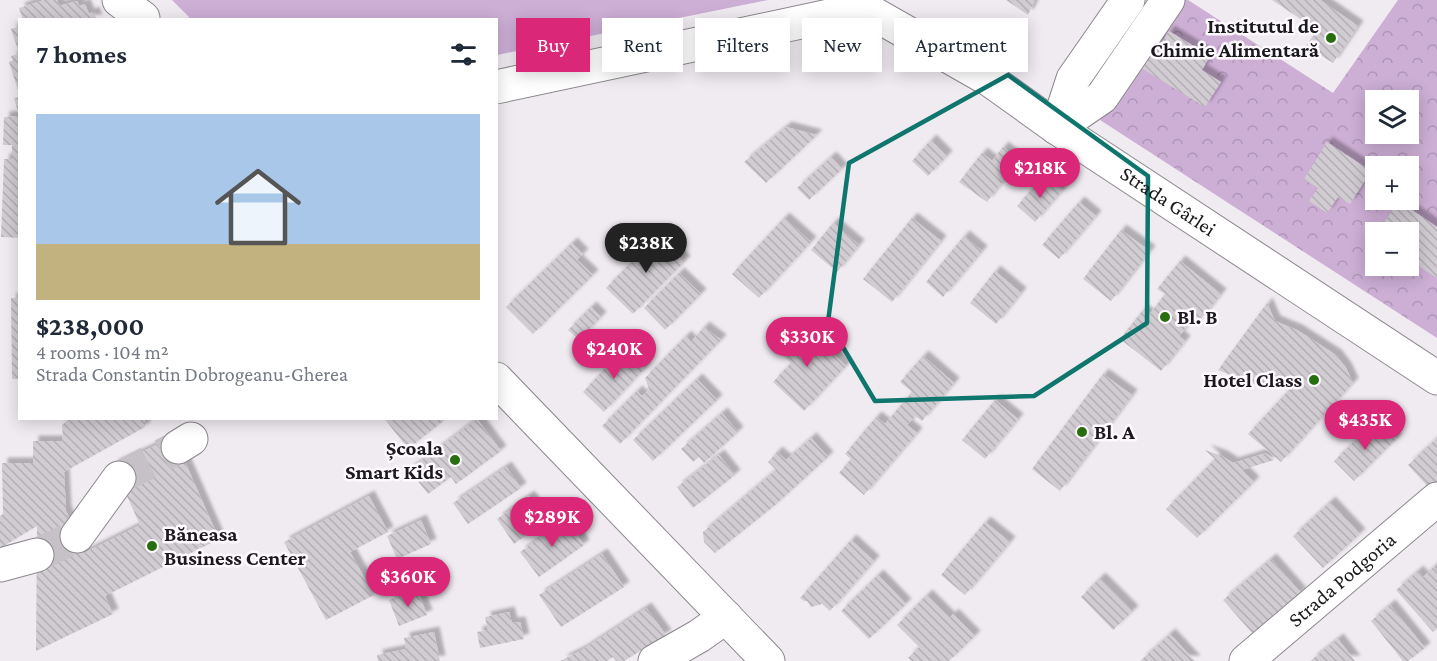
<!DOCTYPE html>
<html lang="en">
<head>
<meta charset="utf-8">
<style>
	body { margin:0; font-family:"Crimson Pro",serif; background:#f2f2f3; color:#1f2937; height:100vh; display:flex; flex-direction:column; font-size:22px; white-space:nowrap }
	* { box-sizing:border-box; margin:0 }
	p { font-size:20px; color:#747a83 }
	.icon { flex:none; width:33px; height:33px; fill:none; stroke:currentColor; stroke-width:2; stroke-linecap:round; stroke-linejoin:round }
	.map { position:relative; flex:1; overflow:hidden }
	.sheet { position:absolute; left:18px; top:18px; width:480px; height:402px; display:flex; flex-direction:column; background:#fff; border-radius:0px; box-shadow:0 3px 15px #0003 }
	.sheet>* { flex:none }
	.hud { position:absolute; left:516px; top:18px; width:570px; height:54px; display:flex; gap:12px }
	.buttons { position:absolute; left:1365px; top:90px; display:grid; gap:12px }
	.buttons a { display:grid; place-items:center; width:54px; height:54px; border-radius:0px; background:#fff; box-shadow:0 3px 15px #0003; font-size:30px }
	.price { position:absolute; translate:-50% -51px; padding:0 14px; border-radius:21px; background:#db2777; color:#fff; font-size:20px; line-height:39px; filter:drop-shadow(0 2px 3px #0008) }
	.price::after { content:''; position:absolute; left:50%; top:36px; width:18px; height:14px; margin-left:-9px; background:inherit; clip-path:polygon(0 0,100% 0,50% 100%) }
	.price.selected { background:#222; color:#fff }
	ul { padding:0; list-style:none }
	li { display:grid; align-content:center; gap:12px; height:318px; padding:0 18px }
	li span { display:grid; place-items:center; height:186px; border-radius:0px; color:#555 }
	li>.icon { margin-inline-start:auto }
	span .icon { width:108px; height:108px; fill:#fffc; stroke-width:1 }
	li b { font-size:26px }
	h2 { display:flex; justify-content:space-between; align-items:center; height:72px; padding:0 18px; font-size:26px }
	.tag { padding:0 21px; border-radius:0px; background:#fff; box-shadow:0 3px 15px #0003; font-size:21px; line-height:54px }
	.tag.selected { background:#db2777; color:#fff }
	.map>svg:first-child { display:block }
	.forest { fill:url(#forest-crowns); fill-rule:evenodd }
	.park { fill:#cdaed5 }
	.building { fill:url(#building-back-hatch); filter:url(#shadow) }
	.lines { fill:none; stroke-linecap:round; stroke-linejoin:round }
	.minor-tunnel { stroke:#c5c1c6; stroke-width:33; stroke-dasharray:33 16; stroke-linecap:butt }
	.minor-casing { stroke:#8c888d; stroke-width:35 }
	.minor { stroke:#fff; stroke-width:33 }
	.marked { fill:none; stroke:#0f766e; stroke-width:4.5; stroke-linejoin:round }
	.poi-dot { fill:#276f0e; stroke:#fef8ff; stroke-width:2 }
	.labels { text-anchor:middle; stroke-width:5; stroke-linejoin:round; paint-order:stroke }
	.poi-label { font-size:21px; font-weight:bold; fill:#1a191b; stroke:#fef8ff; text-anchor:end }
	.street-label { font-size:21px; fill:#1a191b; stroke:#fef8ff }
</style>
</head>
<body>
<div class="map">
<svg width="1437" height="661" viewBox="0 0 1437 661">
	<defs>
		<pattern id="forest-crowns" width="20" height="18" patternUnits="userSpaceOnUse" patternTransform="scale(1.5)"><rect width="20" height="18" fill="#cdaed5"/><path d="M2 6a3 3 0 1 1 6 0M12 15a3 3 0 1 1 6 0" fill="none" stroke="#af95b6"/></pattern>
		<pattern id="building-back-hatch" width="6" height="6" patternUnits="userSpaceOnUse" patternTransform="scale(1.5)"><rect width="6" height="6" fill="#d1ccd2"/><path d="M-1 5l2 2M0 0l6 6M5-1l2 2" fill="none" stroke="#b3afb4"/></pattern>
		<filter id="shadow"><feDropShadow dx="5.5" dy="-5.5" stdDeviation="1.5" flood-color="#0004"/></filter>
	</defs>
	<rect width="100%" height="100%" fill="#f0ebf1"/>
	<path class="forest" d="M1179,0H1188L1333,93L1398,0H1437V338L1100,120ZM1376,100H1408V134H1376ZM1376,166H1408V200H1376ZM1376,232H1408V266H1376Z"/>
	<path class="park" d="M172,0H768L497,55L496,20L191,19Z"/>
	<g class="building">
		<path d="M44,0H57L59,6L77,1L79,6L85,4L89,14L94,12L97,20H23L19,8Z"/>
		<path d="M1006,0H1035L1028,15Z"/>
		<path d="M1272,0H1320L1358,26L1333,63L1306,46L1317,30Z"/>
		<path d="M20,26V53H19L11,29Z"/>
		<path d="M1169,31L1210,56L1202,70L1221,82L1205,107L1138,66L1155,37L1162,42Z"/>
		<path d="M20,54V93H19L9,62L13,60L11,56Z"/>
		<path d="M20,97V115H19L14,98Z"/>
		<path d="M20,116V238L1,237L4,159H12V145H3L4,117Z"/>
		<path d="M786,127L817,135L766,183L744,162Z"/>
		<path d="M931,140L947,156L928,176L912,161Z"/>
		<path d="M1327,142L1371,171L1350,204L1338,197L1327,213L1309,201L1318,188L1304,179Z"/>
		<path d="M1003,147L1019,160L987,202L959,182L982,153L992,161Z"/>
		<path d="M831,157L842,169L809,200L797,188Z"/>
		<path d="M1048,177L1063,190L1035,222L1017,206L1038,182L1041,184Z"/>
		<path d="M1399,201L1437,227V278L1408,259V232H1377Z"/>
		<path d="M1079,202L1096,216L1059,259L1042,245Z"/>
		<path d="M784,218L811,242L759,298L732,274Z"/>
		<path d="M912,218L941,241L892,302L863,279Z"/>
		<path d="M833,223L859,245L837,272L811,250Z"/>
		<path d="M1121,230L1150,251L1111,301L1083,279Z"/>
		<path d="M658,235L685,261L633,314L606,288Z"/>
		<path d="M964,236L982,251L943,297L926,282Z"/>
		<path d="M572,243L583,254L577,260L593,275L533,334L506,307Z"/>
		<path d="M1180,261L1221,294L1201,319L1196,316L1179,336L1185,341L1161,371L1120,339L1143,310L1149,315L1165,294L1157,289Z"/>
		<path d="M995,271L1021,293L996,324L970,303Z"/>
		<path d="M679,273L701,294L665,330L644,308Z"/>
		<path d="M11,298H20V379H12Z"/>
		<path d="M1267,303L1275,321L1297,330L1336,355L1346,368L1353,383L1281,462L1248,434L1289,390L1273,378L1265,385L1259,386L1218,370Z"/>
		<path d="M591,307L601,317L579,340L568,330Z"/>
		<path d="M802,325L846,366L804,411L773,382L791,363L778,351Z"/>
		<path d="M704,327L721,340L620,444L602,426L637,391L642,396L649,389L645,378L686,336L691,342Z"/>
		<path d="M624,348L645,368L604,412L583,392Z"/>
		<path d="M923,356L954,383L922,421L915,416L907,425L917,433L864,495L839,473L851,459L845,454L876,417L885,424L912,392L900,382Z"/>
		<path d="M1103,374L1132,395L1060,491L1032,469Z"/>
		<path d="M697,379L717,400L653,461L633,440Z"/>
		<path d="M995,400L1018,419L985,459L962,440Z"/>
		<path d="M722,413L738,432L704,463L699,457L693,462L681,449Z"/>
		<path d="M70,418H145V427L64,472L66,511L84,553L140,525L113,465L174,437L219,539L105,596L113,614L36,651L37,526L2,547L0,545V516L3,514L2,463H33V441H63L62,425Z"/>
		<path d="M384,418H447L408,449Z"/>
		<path d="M477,419L501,451L456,484L451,477L428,494L409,470Z"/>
		<path d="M1372,424L1378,430L1383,426L1396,439L1354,481L1334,461Z"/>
		<path d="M811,438L828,457L774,506L715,553L704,542L703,532L776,470L768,462L777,452L786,460Z"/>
		<path d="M1437,438V483L1430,489L1408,465Z"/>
		<path d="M1205,450L1222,456L1233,463L1266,453L1274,460L1242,470L1254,482L1197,538L1166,509L1215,459Z"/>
		<path d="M719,455L735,475L693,508L677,487Z"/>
		<path d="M506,467L521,488L468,524L453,503Z"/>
		<path d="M369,496L388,532L350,552L374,595L326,620L284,542Z"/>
		<path d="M529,496L547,520L514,544L497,519Z"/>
		<path d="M1330,502L1360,534L1323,568L1293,536Z"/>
		<path d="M566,519L584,545L539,577L520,552Z"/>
		<path d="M421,520L431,544L397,559L387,536Z"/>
		<path d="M985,522L1010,542L965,595L941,575Z"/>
		<path d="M851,540L874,561L830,611L822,604L811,607L807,601H804L800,598Z"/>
		<path d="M602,554L624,587L561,627L539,595Z"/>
		<path d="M1271,559L1301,593L1253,634L1223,600Z"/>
		<path d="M1434,567L1437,571V629L1433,632L1396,590L1418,571L1423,577Z"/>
		<path d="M878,575L906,604L869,639L841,611Z"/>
		<path d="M1100,578L1133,611L1113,630L1081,597Z"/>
		<path d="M417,589L427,615L399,626L389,600Z"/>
		<path d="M927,595L950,618L953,614L975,636L949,661H912L908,658L919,647L897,625Z"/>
		<path d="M1390,605L1425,648L1408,661H1403L1371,621Z"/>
		<path d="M646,608L666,635L624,661H616L613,657L607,661H560L582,650Z"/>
		<path d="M509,612L512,623L520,622L524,639L480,648L477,632L488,630L485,617Z"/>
		<path d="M434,632L440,661H378L377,655L406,649L404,638Z"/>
		<path d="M1170,634L1195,661H1140Z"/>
		<path d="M1338,639L1355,661H1310Z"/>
	</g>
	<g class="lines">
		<g class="minor-tunnel">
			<path d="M119,478L178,447"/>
			<path d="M37,555L77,536"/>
		</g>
		<g class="minor-casing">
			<g id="minor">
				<path d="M119,0L143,18"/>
				<path id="s1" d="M496,87L843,13L866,12L876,15L990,80L1057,128L1437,378"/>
				<path d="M1057,128L1102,97L1168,0"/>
				<path d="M1057,128L1073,79L1128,0"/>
				<path d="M496,379L768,661"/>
				<path d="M178,447L191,439"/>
				<path d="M77,536L119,478"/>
				<path d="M0,565L37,555"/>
				<path d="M655,661L699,636L726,617"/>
				<path id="s2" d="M1246,661L1437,499"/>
			</g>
		</g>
		<use href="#minor" class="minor"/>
	</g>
	<path class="marked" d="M1008,75L1148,176L1147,323L1034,396L875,401L828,322L849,163Z"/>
	<g class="poi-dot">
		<circle cx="1331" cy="38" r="6"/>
		<circle cx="1165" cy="317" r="6"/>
		<circle cx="1314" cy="380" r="6"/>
		<circle cx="1082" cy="432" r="6"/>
		<circle cx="455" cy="460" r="6"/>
		<circle cx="152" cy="546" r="6"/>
	</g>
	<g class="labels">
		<g class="poi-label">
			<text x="1319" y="33">Institutul de<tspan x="1319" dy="24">Chimie Alimentară</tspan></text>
			<text x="1177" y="324" text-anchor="start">Bl. B</text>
			<text x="1302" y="387">Hotel Class</text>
			<text x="1094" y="439" text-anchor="start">Bl. A</text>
			<text x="443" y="455">Școala<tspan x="443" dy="24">Smart Kids</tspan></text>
			<text x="164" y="541" text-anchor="start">Băneasa<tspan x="164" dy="24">Business Center</tspan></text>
		</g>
		<g class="street-label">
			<text dy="7" stroke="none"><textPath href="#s1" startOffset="735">Strada Gârlei</textPath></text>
			<text dy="7" stroke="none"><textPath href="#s2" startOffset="126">Strada Podgoria</textPath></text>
		</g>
	</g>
</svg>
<div class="buttons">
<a><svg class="icon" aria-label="layers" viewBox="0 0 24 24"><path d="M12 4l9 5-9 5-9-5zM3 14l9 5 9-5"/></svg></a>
<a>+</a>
<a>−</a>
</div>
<b class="price" style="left:1040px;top:199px">$218K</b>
<b class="price selected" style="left:646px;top:274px">$238K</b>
<b class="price" style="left:807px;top:368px">$330K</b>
<b class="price" style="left:614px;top:380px">$240K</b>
<b class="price" style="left:1365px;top:451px">$435K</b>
<b class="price" style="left:552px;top:548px">$289K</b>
<b class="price" style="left:408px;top:608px">$360K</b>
<div class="hud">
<a class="tag selected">Buy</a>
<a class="tag">Rent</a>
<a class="tag">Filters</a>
<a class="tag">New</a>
<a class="tag">Apartment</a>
</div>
<section class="sheet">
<h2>7 homes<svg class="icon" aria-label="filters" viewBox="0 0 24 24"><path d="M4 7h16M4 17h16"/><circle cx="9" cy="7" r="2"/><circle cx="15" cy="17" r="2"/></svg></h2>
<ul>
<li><span style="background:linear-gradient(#a9c7e8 70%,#c2b280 0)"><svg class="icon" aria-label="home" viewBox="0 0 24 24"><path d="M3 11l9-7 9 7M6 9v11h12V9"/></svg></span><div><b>$238,000</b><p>4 rooms · 104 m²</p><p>Strada Constantin Dobrogeanu-Gherea</p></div></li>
</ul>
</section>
</div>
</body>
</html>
